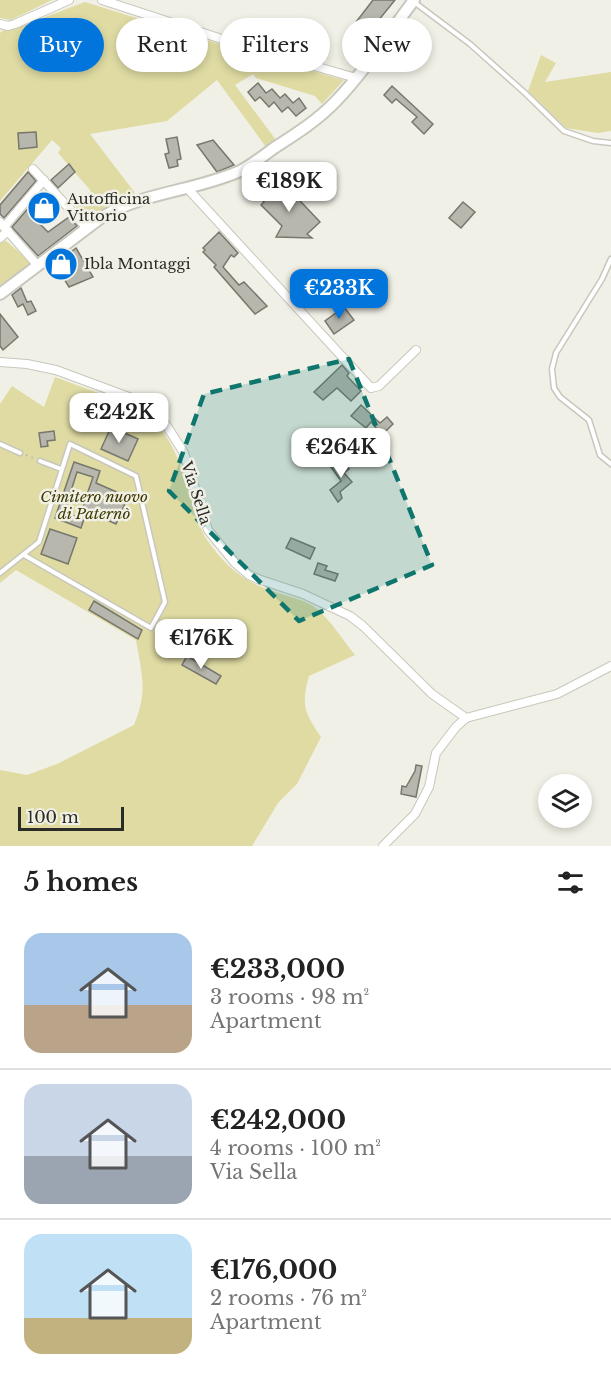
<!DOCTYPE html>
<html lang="en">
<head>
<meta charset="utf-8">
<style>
	body { margin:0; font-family:"Libre Baskerville",serif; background:#f2f2f2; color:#222; height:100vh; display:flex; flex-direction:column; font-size:22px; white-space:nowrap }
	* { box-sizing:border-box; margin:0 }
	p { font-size:20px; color:#767676 }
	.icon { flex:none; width:33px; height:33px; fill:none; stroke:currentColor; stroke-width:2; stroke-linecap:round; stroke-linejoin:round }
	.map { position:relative; height:846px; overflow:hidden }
	.sheet { display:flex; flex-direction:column; background:#fff; flex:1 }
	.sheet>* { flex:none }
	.guide { position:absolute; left:18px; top:18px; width:576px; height:54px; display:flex; gap:12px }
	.buttons { position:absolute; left:538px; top:774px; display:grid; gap:12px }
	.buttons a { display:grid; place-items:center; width:54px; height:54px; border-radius:50%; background:#fff; box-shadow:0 3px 9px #0003; font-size:30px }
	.scale { position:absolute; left:18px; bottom:15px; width:106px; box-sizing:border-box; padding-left:6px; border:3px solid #2a2a26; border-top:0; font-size:16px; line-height:21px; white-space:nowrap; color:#2a2a26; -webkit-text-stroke:4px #f1f0e6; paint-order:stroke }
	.price { position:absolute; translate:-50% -51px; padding:0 14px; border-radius:12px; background:#fff; color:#222; font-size:20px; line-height:39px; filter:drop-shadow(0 2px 3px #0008) }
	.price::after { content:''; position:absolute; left:50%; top:36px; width:18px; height:14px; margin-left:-9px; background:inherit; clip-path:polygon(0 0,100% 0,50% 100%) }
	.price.current { background:#0175dc; color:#fff }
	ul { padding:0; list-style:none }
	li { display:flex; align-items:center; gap:18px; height:150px; padding:0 24px }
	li+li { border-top:2px solid #e0e0e0 }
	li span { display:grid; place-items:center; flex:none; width:168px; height:120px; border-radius:18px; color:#555 }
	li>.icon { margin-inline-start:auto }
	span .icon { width:72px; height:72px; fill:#fffc; stroke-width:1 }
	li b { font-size:26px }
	h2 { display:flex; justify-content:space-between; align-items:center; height:72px; padding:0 24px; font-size:26px }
	.chip { padding:0 21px; border-radius:27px; background:#fff; box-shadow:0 3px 9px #0003; font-size:21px; line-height:54px }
	.chip.current { background:#0175dc; color:#fff }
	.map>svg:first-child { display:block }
	.green { fill:#dfdba3 }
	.building { fill:#b7b7ad; stroke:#77776d; stroke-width:1.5 }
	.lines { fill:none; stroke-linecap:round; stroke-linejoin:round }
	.lane-casing { stroke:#c8c7bd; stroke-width:7 }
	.street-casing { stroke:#c8c7bd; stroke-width:10 }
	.secondary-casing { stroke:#c8c7bd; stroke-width:14 }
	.path { stroke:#b1b0a8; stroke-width:1.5; stroke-dasharray:1.5 4.5; stroke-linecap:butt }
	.lane { stroke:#fff; stroke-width:4 }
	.street { stroke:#fff; stroke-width:8 }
	.secondary { stroke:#fff; stroke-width:10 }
	.marked { fill:#0f766e; fill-opacity:0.2; stroke:#0f766e; stroke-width:4.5; stroke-dasharray:12 8; stroke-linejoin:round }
	.labels { text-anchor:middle; stroke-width:5; stroke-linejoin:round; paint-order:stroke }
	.poi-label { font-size:15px; fill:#2a2a26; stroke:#f1f0e6; text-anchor:start }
	.street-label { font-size:15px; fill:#2a2a26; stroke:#f1f0e6 }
	.park-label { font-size:15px; font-style:italic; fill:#3e3900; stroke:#f1f0e6 }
</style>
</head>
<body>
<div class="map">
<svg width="611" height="846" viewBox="0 0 611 846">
	<rect width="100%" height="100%" fill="#f1f0e6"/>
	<g class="green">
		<path d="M0,0H52L11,20L0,18Z"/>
		<path d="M85,2L229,47L344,80L322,104L315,96L256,78L253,74L235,85L276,140L266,147L217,80L167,121L90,134L135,193L110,204L88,220L85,219L75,206L91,191L58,153L61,148L52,140L0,201V33L5,29H14Z"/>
		<path d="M541,55L556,63L545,82L611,72V131L598,133L566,128L528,91Z"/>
		<path d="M6,241L32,263L0,289V242Z"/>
		<path d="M55,377L131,405C170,423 181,465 192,502C196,515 200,529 207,540C226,567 244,582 275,592C289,597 304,599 317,609C331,621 343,640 355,655L309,676C301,705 304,712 321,737L297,784L278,803L252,846H0V770L27,775L57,764L134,725C148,691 142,675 136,640L16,570L0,583V404L12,386L44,407Z"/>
	</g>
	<g class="building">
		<path d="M373,0H395L369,32L356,22Z"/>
		<path d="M267,22L285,28L280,44L262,38Z"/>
		<path d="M258,83L266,93L272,89L280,98L285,94L293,103L299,98L306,108L296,116L288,107L282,112L274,102L269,107L260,97L255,101L248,92Z"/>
		<path d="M392,86L433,124L424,134L412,122L417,117L396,99L392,103L384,95Z"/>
		<path d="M36,132L37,147L19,149L18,133Z"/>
		<path d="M177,137L181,159L177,160L178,166L169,168L165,154L169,153L166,139Z"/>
		<path d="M213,140L234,165L217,172L197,145Z"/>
		<path d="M69,164L75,172L58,188L51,180Z"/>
		<path d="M28,172L36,181L4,218L0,214V205Z"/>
		<path d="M276,186L280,191L286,186L320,222L307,234L312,238L276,237L282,226L261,205L264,202L260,198L266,192L268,194Z"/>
		<path d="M463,202L475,212L461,228L449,218Z"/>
		<path d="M32,204L45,219L40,224L48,232L69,217L77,226L38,256L12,227Z"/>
		<path d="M219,232L238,253L234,257L231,255L223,267L239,285L244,282L267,306L255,314L214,267L216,265L203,252L205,250L203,248Z"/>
		<path d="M76,248L93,277L69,287L55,264Z"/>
		<path d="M21,288L27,302L31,301L36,311L28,315L23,304L18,307L12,295Z"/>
		<path d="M344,307L354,320L334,334L325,321Z"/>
		<path d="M0,314L18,337L3,350L0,346Z"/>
		<path d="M342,365L349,373L347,376L361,391L351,401L337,388L323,400L314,392Z"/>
		<path d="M361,405L380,423L387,417L393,424L382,435L371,422L366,428L351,416Z"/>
		<path d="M111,427L138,439L128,461L101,449Z"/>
		<path d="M54,431L55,440L47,441L48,446L41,447L39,433Z"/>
		<path d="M344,458L349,465L347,467L349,469L344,473L352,482L340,492L342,498L338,502L330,490L341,481L331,467Z"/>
		<path d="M74,462L100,471L96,483L128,497L116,524L82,509L93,477L77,472L64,513L84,519L81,528L55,518Z"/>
		<path d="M50,529L77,538L68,564L41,554Z"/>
		<path d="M291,538L315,548L310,559L286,548Z"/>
		<path d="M318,563L327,566L325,570L338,574L335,581L314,574Z"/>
		<path d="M94,601L142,630L138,639L89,610Z"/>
		<path d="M187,656L221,676L216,684L182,665Z"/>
		<path d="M416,765L422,766L416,797L401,794L402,786L406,787L415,771Z"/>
	</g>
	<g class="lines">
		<g class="lane-casing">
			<g id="lane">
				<path d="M414,2L470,44L525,93L564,131L593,141L611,143"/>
				<path d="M611,259L602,279L556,353L552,369L554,388L560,397L589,420L600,455L611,464"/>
				<path d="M0,444L20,453"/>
				<path d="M40,461L61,469"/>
				<path d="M0,573L39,542L70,444L136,476L165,602L151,628L24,555"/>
			</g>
		</g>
		<g class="street-casing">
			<g id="street">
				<path d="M102,0L231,42L356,78"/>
				<path d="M0,24L8,26L15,24L69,0"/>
				<path d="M33,169L87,228"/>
				<path d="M188,189L371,388L379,386L416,350"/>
				<path d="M0,222L38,266"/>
				<path d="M4,227L44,180"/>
				<path d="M0,238L8,231"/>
				<path d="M0,362L27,364L56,370L137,400L153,410L165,423L184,453L208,530L235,563L249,575L258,579L303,594L350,616L363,626L432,694L466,718"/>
				<path d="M383,846L415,814L429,787L436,753L456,727L466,718L557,694L611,666"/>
			</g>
		</g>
		<g class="secondary-casing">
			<path id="secondary" d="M0,294L102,217C144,192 195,191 240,171C252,165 263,156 274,148C296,134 318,120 336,101C365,71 389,33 414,0"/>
		</g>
		<path class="path" d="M26,455L36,459"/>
		<use href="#lane" class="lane"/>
		<use href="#street" class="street"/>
		<use href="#secondary" class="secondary"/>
	</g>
	<path class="marked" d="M349,359L432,565L299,621L169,491L204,394Z"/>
	<defs>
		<g id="shop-disc" transform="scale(1.725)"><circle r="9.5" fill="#0175dc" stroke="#f1f0e6"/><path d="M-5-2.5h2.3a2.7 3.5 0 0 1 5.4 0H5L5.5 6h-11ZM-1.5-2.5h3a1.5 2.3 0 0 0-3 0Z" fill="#fff"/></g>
	</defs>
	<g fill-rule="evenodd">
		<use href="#shop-disc" x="44" y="208"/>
		<use href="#shop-disc" x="61" y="264"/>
	</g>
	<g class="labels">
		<g class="poi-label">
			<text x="67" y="204">Autofficina<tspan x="67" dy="17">Vittorio</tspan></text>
			<text x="84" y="269">Ibla Montaggi</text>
		</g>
		<g class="street-label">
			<text transform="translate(196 493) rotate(72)" y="5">Via Sella</text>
		</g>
		<g class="park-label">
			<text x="94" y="502">Cimitero nuovo<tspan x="94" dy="17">di Paternò</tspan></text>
		</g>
	</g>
</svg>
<div class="buttons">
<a><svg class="icon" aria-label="layers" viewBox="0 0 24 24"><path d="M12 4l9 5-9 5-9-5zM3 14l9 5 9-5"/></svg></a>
</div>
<div class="scale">100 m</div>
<b class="price" style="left:289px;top:213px">€189K</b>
<b class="price current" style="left:339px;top:320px">€233K</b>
<b class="price" style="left:119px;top:444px">€242K</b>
<b class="price" style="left:341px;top:479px">€264K</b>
<b class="price" style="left:201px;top:670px">€176K</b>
<div class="guide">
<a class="chip current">Buy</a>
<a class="chip">Rent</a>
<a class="chip">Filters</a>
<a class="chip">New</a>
</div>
</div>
<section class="sheet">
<h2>5 homes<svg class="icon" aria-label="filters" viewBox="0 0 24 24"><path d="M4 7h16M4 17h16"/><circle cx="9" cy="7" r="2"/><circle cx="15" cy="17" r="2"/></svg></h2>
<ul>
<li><span style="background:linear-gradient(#a9c7e8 60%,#b9a48a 0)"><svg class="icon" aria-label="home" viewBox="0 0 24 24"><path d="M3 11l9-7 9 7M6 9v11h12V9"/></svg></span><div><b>€233,000</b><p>3 rooms · 98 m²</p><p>Apartment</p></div></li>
<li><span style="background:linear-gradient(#c9d6e8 60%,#9aa5b1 0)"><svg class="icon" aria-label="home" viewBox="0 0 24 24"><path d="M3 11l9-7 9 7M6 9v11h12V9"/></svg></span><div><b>€242,000</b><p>4 rooms · 100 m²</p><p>Via Sella</p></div></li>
<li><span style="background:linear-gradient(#bfe0f5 70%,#c2b280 0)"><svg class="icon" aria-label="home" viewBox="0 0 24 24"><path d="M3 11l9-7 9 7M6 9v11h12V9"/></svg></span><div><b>€176,000</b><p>2 rooms · 76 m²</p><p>Apartment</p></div></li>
</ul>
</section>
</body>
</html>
